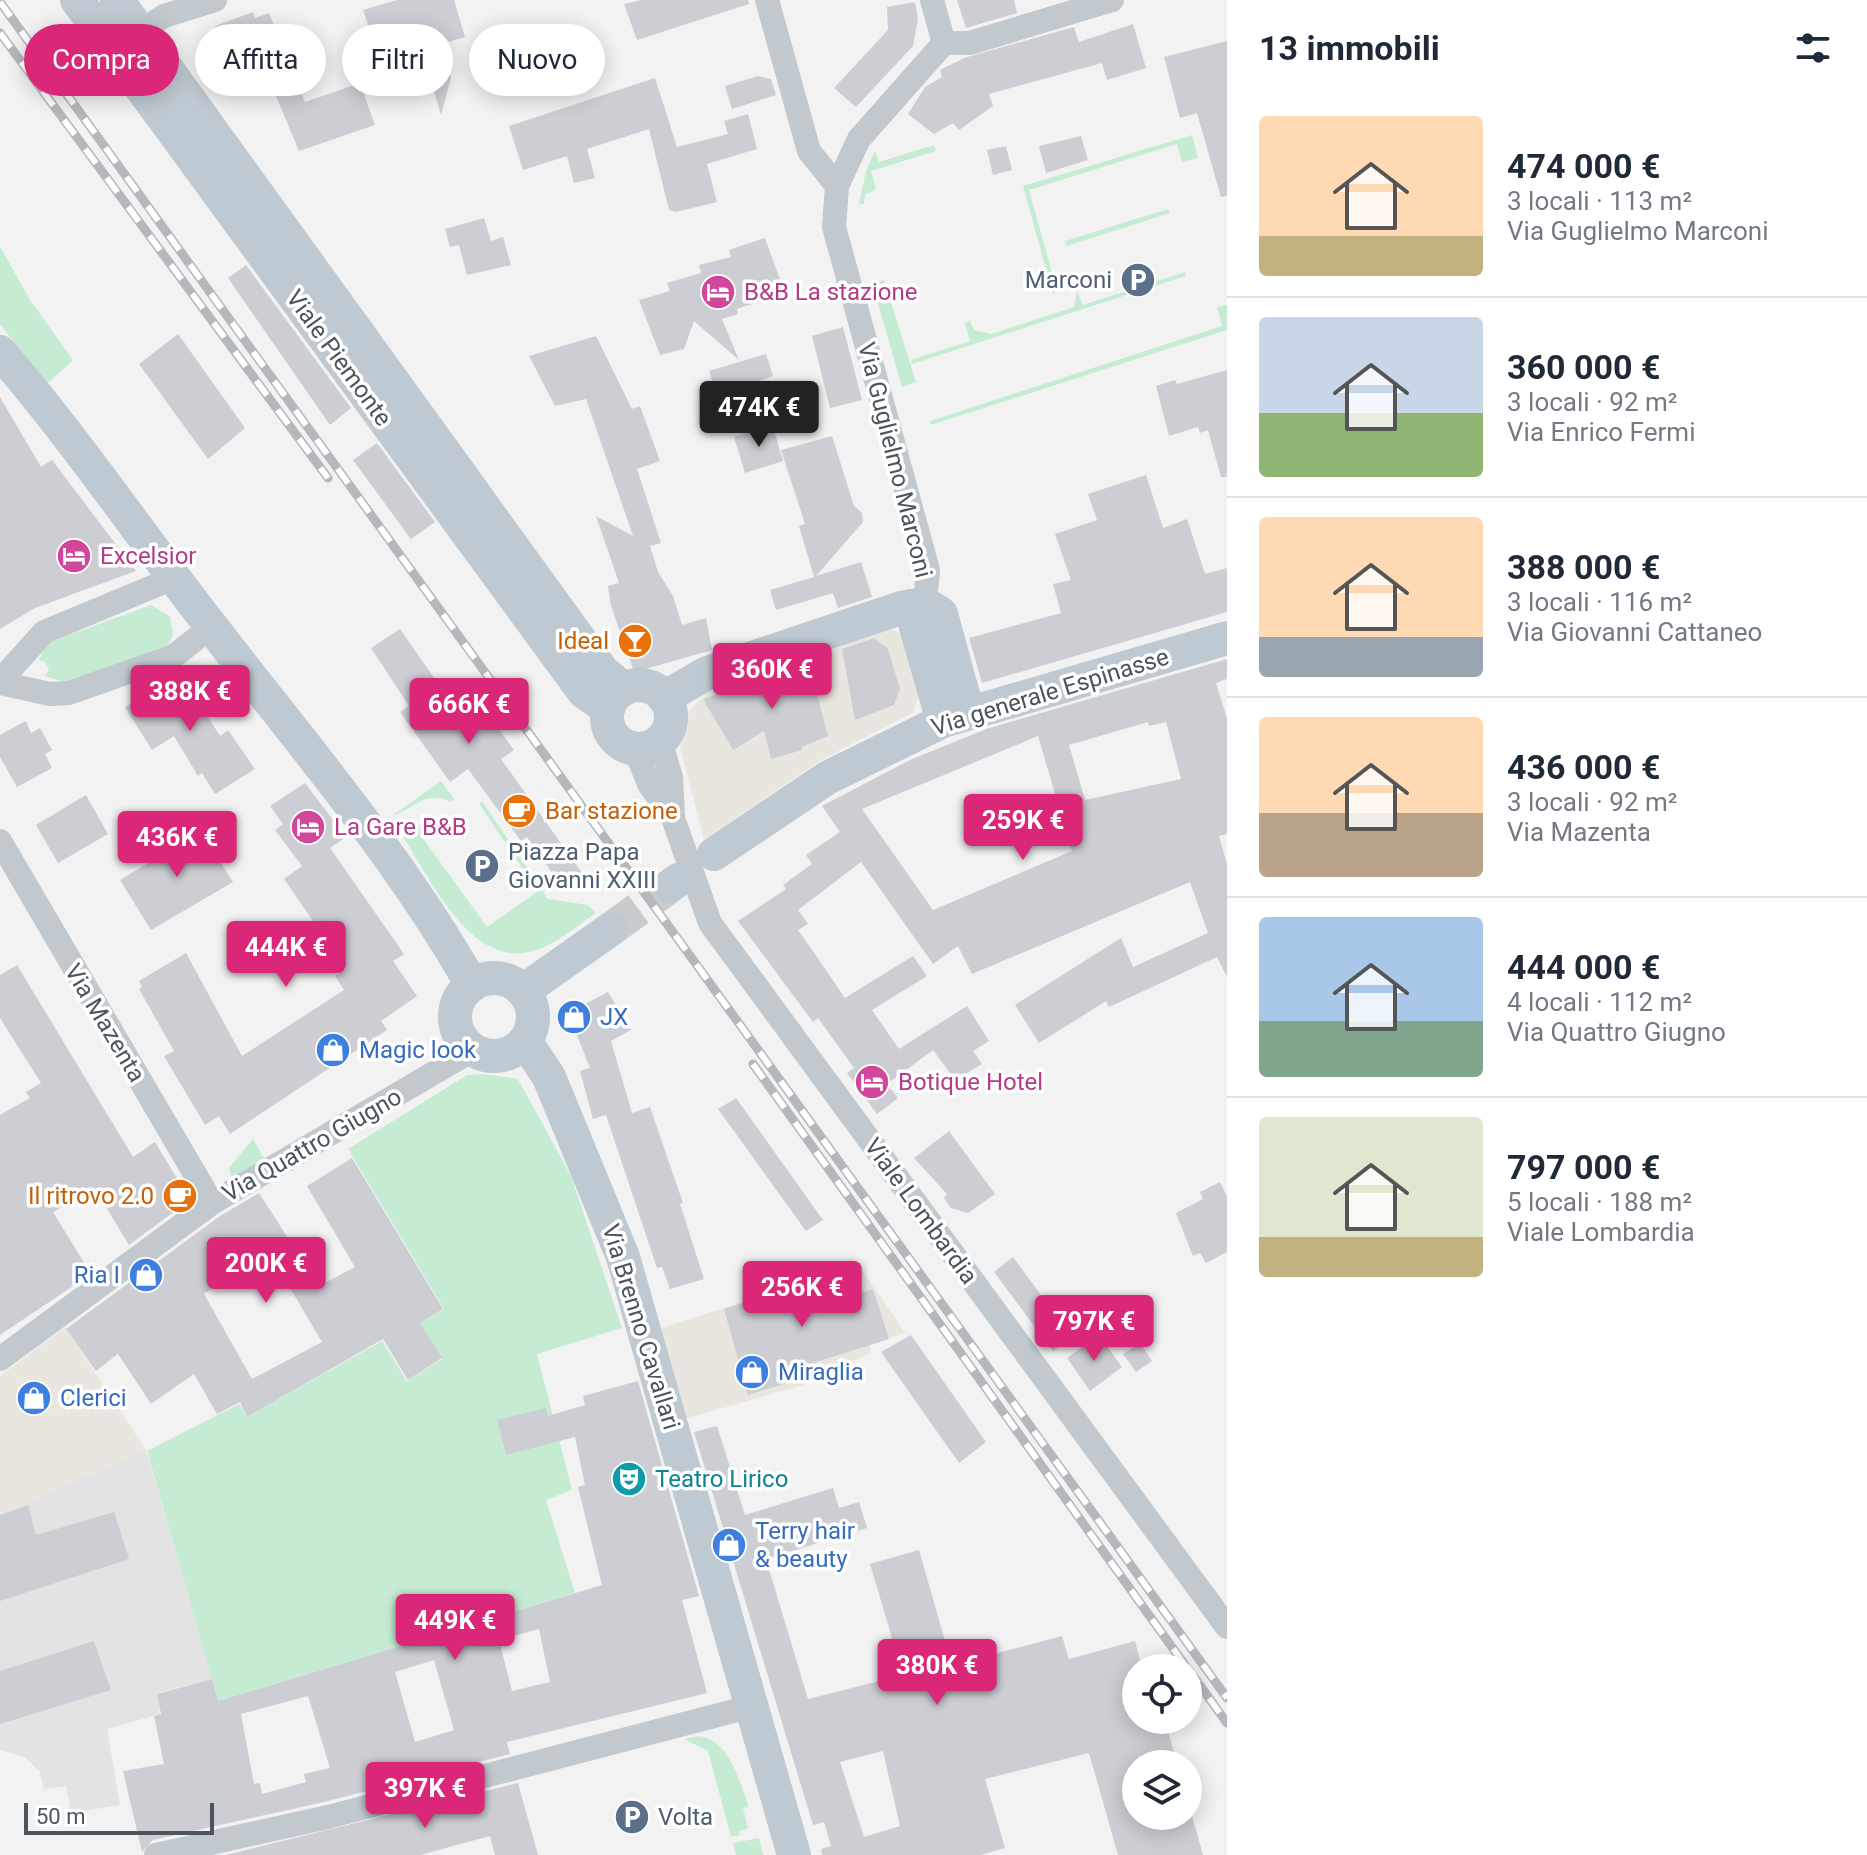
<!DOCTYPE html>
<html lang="it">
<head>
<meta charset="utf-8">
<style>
	body { margin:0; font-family:Roboto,sans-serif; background:#f6f6f7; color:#1f2937; height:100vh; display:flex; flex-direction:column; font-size:30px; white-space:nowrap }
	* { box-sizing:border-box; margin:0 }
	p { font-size:26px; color:#747a83 }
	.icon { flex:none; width:44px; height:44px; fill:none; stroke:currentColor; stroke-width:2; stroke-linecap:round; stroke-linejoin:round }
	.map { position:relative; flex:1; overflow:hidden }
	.drawer { display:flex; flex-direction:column; background:#fff; width:640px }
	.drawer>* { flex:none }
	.top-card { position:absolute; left:24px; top:24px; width:760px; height:72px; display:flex; gap:16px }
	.buttons { position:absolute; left:1122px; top:1654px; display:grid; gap:16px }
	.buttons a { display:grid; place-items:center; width:80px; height:80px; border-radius:50%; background:#fff; box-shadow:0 4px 20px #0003; font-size:40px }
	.scale { position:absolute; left:24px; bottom:20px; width:190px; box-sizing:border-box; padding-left:8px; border:4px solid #4b555d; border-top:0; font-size:22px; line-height:28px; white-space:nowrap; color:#4b555d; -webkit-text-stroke:6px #fff; paint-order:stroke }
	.price { position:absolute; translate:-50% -68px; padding:0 18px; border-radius:8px; background:#db2777; color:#fff; font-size:26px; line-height:52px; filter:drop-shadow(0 2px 4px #0008) }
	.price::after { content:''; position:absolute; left:50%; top:48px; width:24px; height:18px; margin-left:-12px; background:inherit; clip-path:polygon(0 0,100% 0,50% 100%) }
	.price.selected { background:#222; color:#fff }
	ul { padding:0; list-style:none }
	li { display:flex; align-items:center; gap:24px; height:200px; padding:0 32px }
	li+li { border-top:2px solid #e0e1e3 }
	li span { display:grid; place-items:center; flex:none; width:224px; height:160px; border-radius:8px; color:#555 }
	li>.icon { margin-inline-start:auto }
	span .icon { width:96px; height:96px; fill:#fffc; stroke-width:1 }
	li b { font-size:34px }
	h2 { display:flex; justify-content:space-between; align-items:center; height:96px; padding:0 32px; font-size:34px }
	.chip { padding:0 28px; border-radius:36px; background:#fff; box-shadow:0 4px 20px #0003; font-size:28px; line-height:72px }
	.chip.selected { background:#db2777; color:#fff }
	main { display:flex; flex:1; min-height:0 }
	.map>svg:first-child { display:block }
	.commercial { fill:#e9e6e0 }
	.education { fill:#e4e3e3 }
	.green { fill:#c5ecd2 }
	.building { fill:#ccced3; fill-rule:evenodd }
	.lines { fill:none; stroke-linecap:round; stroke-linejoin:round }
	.secondary-tunnel { stroke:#c9cbcd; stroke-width:34; stroke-dasharray:34 17; stroke-linecap:butt }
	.street { stroke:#c1c9ce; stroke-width:24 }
	.secondary { stroke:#bfc9d1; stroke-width:34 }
	.rail-casing { stroke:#b4b7bb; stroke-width:9 }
	.rail { stroke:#fff; stroke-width:6; stroke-dasharray:18; stroke-linecap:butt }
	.labels { text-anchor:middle; stroke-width:7; stroke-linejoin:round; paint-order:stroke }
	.service-label { font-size:24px; fill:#4e5e75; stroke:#fff; text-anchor:start }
	.hotel-label { font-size:24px; fill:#b23c85; stroke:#fff; text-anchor:start }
	.street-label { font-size:24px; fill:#4b555d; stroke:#fff }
	.food-label { font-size:24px; fill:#c56008; stroke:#fff; text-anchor:end }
	.shop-label { font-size:24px; fill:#366cbe; stroke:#fff; text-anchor:start }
	.culture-label { font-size:24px; fill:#0d838f; stroke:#fff; text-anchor:start }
</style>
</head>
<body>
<main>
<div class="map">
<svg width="1227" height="1855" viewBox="0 0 1227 1855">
	<rect width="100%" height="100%" fill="#f3f2f2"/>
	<g class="commercial">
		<path d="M878,625L896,631L908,642L920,690L913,713L821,760L704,840L680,747L689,711L716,684Z"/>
		<path d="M859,1265L905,1333L869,1344L871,1353L803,1385L684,1419L658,1329Z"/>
		<path d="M65,1327L146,1450L0,1515V1376Z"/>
	</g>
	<path class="education" d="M146,1450L212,1679L157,1693L160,1714L107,1729L120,1805L71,1813L66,1786L44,1789L40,1772L25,1757L0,1750V1515Z"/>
	<g class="green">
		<path d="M1192,135L1198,158L1182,162L1177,144L1029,190L1057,290L1053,295L1023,186Z"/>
		<path d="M934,145L936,151L871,171L876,189L865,195L864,204H859L866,171L875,151L879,162Z"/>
		<path d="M1168,209L1170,213L1067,246L1065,241Z"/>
		<path d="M0,246L30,300L73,360L47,384L0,324Z"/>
		<path d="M1185,272L1186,276L912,364L911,360L970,341L965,323L970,321L974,330L991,334L1074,307L1077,291L1083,305Z"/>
		<path d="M884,280L916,382L902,387L872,283Z"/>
		<path d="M1227,305V330L931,425L930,421L1222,326L1217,307Z"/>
		<path d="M151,605L170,616L173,635L167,647L67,683L45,676L49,670L45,662L39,660L47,643Z"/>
		<path d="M441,781L454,799L451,802C425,789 414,809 392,816Z"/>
		<path d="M482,801L548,899L588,905L596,913C577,926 555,945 533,951C471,969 431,879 403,837L426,822L439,824L422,837L487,927L538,891L479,804Z"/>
		<path d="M483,1074L518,1079L571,1176L622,1328L537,1354L572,1490L546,1500L575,1593L218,1701L147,1451L239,1404L247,1417L382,1341L407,1381L442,1359L420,1323L444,1309L348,1149L467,1075Z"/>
		<path d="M253,1139L264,1159L232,1181L229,1168Z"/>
		<path d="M698,1736C729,1738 740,1783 749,1807L743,1808L748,1828L739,1831L740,1835L731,1837L708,1751L684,1739Z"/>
		<path d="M759,1838L763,1855H736L733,1843Z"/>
	</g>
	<g class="building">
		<path d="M397,0H454L465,37L441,44L451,78L441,115L433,88L416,92L406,59L382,66L363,10Z"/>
		<path d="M642,0H748L749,4L637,40L624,4Z"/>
		<path d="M957,0H1014L1017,13L966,28Z"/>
		<path d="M915,2L918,19L913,46L856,107L834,88L888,30L887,7Z"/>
		<path d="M253,12L255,18L269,13L305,102L360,83L375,125L299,151L268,77L247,85L232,46L224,49L215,26Z"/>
		<path d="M1133,24L1146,68L1107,80L1102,63L989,94L993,106L959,130L953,123L934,134L908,114L925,87L942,77L940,70L964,58L1074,27L1079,42Z"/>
		<path d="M1227,41V196L1221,197L1197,113L1180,118L1164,57Z"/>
		<path d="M758,76L771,79L776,95L732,109L725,86Z"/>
		<path d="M655,78L677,147L728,134L724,121L748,114L757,149L707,164L717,202L676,212L669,210L649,129L587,149L595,178L574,183L567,156L523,170L509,126Z"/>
		<path d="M1081,136L1088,160L1046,173L1039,146Z"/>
		<path d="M1006,146L1012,170L993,175L987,150Z"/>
		<path d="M484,218L491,241L503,237L511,265L467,275L459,245L450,247L445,229Z"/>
		<path d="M765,238L785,293L737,309L738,314L722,319L739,360L694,321L684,349L660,355L639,300L670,291L667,283L701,273L699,265L731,257L729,250Z"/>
		<path d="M246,265L351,408L330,425L228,278Z"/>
		<path d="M843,327L862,400L830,408L812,336Z"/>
		<path d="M178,334L245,428L208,459L139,364Z"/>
		<path d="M596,336L632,409L640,406L660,461L637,469L661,543L650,546L658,572L673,596L682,625L706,618L712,650L642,670L633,669L611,606L608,586L619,583L596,516L633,536L586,399L555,406L529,356Z"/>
		<path d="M766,354L773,376L717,396L709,371Z"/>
		<path d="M1227,370V477H1221L1208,430L1200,433L1198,427L1169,436L1156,386L1175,380L1177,384Z"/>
		<path d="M0,397L41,467L52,460L136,571L35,608L0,629Z"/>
		<path d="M773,426L783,461L745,473L734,437Z"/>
		<path d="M832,436L854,506L862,513L863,522L816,576L861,562L872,597L838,608L833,593L776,610L770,590L814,577L799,526L805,524L781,450Z"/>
		<path d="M377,443L435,522L411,539L353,460Z"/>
		<path d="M1146,475L1163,528L1187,519L1205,574L1227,568V612L982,683L969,638L1061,613L1053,584L1071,580L1055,534L1097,520L1088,494Z"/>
		<path d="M400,629L437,682L442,678L452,691L465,682L514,750L501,759L582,873L562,887L527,837L521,841L468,769L450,782L400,712L409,706L371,648Z"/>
		<path d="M874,638L888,649L900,689L894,705L855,720L842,649Z"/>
		<path d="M1227,659V679L1216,683L1227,718V834L1219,836L1227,864V977L1217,957L1109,1007L1106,1001L1039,1043L1015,1005L1121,938L1133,967L1208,933L1190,882L972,974L958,946L933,964L861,862L798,910L808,924L798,930L817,957L845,998L913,956L927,976L872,1010L899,1049L967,1006L989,1041L973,1051L982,1064L955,1080L933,1050L887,1084L898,1098L877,1114L847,1073L854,1068L818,1018L813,1022L738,921L786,889L783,885L812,864L806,855L840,832L822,806L910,760L986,729ZM1148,722L1149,726L1166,722L1181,779L1085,800L1069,745ZM1038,736L1072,851L933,910L862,809Z"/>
		<path d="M808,660L828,736L802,747V750L771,759L764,731L733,750L703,699Z"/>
		<path d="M180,673L220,736L228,730L255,769L215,794L202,773L198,776L174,736L152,750L125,707Z"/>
		<path d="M26,721L31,733L40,728L52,750L45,754L52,768L17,787L0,757V735Z"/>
		<path d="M305,783L346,837L330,848L404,954L393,961L417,996L381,1021L387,1030L230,1134L219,1116L205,1125L164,1056L174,1051L139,989L142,987L139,981L186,953L242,1056L344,990L335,976L346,969L284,879L302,866L275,830L283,824L270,806Z"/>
		<path d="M86,795L108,834L58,863L36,825Z"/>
		<path d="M196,824L233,882L151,930L120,880L183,842L179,834Z"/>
		<path d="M17,965L133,1157L155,1142L190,1200L129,1245L95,1189L53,1212L91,1274L0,1335V1115L30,1098L26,1092L41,1083L0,1018V975Z"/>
		<path d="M608,992L631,1030L611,1041L632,1113L650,1107L683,1203L680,1204L704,1279L670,1289L662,1267L657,1268L606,1115L593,1119L580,1071L590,1068L568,1013Z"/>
		<path d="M736,1098L823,1220L806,1231L718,1109Z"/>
		<path d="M949,1131L995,1194L968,1213L951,1208L944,1198L947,1194L914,1158Z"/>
		<path d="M352,1158L443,1309L420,1323L442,1358L408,1380L383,1339L247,1417L240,1402L217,1414L194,1374L151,1404L118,1354L96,1371L66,1329L220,1216L259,1193L319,1286L355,1267L307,1186ZM268,1251L322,1342L252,1379L204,1294Z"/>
		<path d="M1220,1182L1227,1196V1252L1206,1263L1200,1253L1193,1256L1176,1213L1203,1199L1200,1192Z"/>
		<path d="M1013,1257L1072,1337L1053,1351L994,1272Z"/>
		<path d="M849,1270L856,1294L873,1289L889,1339L797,1368L800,1379L748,1395L724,1309Z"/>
		<path d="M911,1335L986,1442L959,1463L881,1352Z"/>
		<path d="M1099,1335L1122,1367L1090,1391L1067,1358Z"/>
		<path d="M1140,1343L1152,1361L1136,1372L1123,1354Z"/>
		<path d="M638,1381L699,1596L682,1600L707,1693L507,1742L510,1754L324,1802L153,1840L142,1852L123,1771L164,1764L154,1716L161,1714L157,1694L212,1679L218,1701L602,1585L578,1487L585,1485L575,1437L506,1455L497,1420L546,1408L548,1416L585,1405L583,1396ZM539,1629L550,1682L512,1691L499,1640ZM434,1660L454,1730L415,1742L395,1672ZM308,1696L330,1768L304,1774L306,1782L262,1794L260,1783L254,1784L241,1714Z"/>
		<path d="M717,1426L745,1515L833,1488L839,1508L859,1502L867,1528L766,1559L808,1699L903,1675L870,1564L919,1550L952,1665L1062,1636L1069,1659L1135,1641L1142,1668H1136V1720H1165L1177,1764H1136V1816H1192L1203,1855H1118L1089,1753L985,1779L1005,1848L980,1855H822L821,1849L831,1846L824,1822L813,1825L694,1432ZM883,1751L900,1826L864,1837L840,1762Z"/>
		<path d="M28,1505L36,1535L114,1512L129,1559L0,1601V1515Z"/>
		<path d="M94,1641L111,1690L0,1724V1671Z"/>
		<path d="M518,1783L538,1855H495L490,1836L420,1855H226Z"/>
	</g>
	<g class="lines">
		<path class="secondary-tunnel" d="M611,929L670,886"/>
		<g class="street">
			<path d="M767,0L809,151L837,186"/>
			<path d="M932,0L944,43"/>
			<path d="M128,39L164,16L215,0"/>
			<path d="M925,604L928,570L834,227L837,186L859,139L944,43H970L1112,0"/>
			<path d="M0,681L44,632L174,578"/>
			<path d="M0,683L50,694L69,693L174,656L211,627"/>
			<path d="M660,741L671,777L673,818"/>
			<path d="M635,749L649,784L673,818L710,923L1227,1627"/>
			<path d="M0,841L212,1203"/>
			<path d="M0,1359L212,1203L473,1050"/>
			<path d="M156,1855L328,1817L753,1706"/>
		</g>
		<g class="secondary">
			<path d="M77,0L584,692L608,708"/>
			<path d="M117,0L603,672L624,689"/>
			<path d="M0,352C76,440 140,535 211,626C301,743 399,856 472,985"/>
			<path d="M910,606L943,721"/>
			<circle cx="639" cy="717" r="32"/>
			<path d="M664,698L707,673L901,608L925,604L941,614L968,713"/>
			<path d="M714,854L827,778L943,721L1227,638"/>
			<path d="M670,886L678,880"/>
			<circle cx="494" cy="1017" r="39"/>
			<path d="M523,991L611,929"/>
			<path d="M525,1041L549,1077L623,1257L794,1855"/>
		</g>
		<g class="rail-casing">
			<g id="rail">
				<path d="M0,2L1227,1698"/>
				<path d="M0,33L328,478"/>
				<path d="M753,1064L1187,1668"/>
				<path d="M1188,1669L1227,1723"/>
			</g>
		</g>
		<use href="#rail" class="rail"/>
	</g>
	<defs>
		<g id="parking-disc" transform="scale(1.8)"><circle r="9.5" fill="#5c6f8a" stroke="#fff"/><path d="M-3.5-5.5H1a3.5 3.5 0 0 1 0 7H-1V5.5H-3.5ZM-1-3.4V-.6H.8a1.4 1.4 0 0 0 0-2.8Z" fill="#fff"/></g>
		<g id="hotel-disc" transform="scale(1.8)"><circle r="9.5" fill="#d1479c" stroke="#fff"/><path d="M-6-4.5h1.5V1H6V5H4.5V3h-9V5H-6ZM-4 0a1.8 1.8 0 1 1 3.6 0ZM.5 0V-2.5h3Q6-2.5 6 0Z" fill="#fff"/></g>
		<g id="bar-disc" transform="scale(1.8)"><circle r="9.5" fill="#e8710a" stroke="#fff"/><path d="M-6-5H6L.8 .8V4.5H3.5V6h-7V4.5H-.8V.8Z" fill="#fff"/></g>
		<g id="cafe-disc" transform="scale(1.8)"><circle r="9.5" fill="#e8710a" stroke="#fff"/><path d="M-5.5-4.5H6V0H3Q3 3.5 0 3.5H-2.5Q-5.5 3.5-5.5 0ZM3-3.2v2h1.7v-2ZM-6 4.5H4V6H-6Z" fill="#fff"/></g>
		<g id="shop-disc" transform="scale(1.8)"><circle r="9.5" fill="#3f7fe0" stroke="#fff"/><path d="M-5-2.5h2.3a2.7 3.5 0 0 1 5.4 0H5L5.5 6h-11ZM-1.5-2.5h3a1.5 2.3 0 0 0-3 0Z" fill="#fff"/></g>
		<g id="theatre-disc" transform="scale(1.8)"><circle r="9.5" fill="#0f9aa8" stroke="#fff"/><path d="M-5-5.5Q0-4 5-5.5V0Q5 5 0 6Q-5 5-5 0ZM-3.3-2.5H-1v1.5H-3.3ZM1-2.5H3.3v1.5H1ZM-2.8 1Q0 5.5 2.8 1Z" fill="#fff"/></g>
	</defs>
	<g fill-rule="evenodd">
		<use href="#parking-disc" x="1138" y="280"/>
		<use href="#hotel-disc" x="718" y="292"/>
		<use href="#hotel-disc" x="74" y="556"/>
		<use href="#bar-disc" x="635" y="641"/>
		<use href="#cafe-disc" x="519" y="811"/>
		<use href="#hotel-disc" x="308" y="827"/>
		<use href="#parking-disc" x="482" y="866"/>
		<use href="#shop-disc" x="574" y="1017"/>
		<use href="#shop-disc" x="333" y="1050"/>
		<use href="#hotel-disc" x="872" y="1082"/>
		<use href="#cafe-disc" x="180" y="1196"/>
		<use href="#shop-disc" x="146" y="1275"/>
		<use href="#shop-disc" x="752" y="1372"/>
		<use href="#shop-disc" x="34" y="1398"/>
		<use href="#theatre-disc" x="629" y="1479"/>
		<use href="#shop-disc" x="729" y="1545"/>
		<use href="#parking-disc" x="632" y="1817"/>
	</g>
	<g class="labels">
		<g class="service-label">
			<text x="1112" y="288" text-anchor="end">Marconi</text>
			<text x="508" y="860">Piazza Papa<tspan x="508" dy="28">Giovanni XXIII</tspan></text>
			<text x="658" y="1825">Volta</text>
		</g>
		<g class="hotel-label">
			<text x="744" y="300">B&amp;B La stazione</text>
			<text x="100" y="564">Excelsior</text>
			<text x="334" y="835">La Gare B&amp;B</text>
			<text x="898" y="1090">Botique Hotel</text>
		</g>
		<g class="street-label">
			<text transform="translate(339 358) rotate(54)" y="8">Viale Piemonte</text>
			<text transform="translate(895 460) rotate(76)" y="8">Via Guglielmo Marconi</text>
			<text transform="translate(1050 692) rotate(-17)" y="8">Via generale Espinasse</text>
			<text transform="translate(105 1023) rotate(59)" y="8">Via Mazenta</text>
			<text transform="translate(312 1145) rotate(-30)" y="8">Via Quattro Giugno</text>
			<text transform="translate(921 1211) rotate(54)" y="8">Viale Lombardia</text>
			<text transform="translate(641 1327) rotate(73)" y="8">Via Brenno Cavallari</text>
		</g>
		<g class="food-label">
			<text x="609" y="649">Ideal</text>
			<text x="545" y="819" text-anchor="start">Bar stazione</text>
			<text x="154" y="1204">Il ritrovo 2.0</text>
		</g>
		<g class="shop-label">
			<text x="600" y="1025">JX</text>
			<text x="359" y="1058">Magic look</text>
			<text x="120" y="1283" text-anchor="end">Ria I</text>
			<text x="778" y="1380">Miraglia</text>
			<text x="60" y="1406">Clerici</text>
			<text x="755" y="1539">Terry hair<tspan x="755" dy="28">&amp; beauty</tspan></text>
		</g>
		<g class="culture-label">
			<text x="655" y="1487">Teatro Lirico</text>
		</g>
	</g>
</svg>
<div class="buttons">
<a><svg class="icon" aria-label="locate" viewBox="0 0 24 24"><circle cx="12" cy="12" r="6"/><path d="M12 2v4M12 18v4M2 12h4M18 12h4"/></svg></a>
<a><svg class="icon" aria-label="layers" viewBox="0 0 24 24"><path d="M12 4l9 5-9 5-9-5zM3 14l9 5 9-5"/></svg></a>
</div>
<div class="scale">50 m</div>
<b class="price selected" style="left:759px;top:449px">474K €</b>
<b class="price" style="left:772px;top:711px">360K €</b>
<b class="price" style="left:190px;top:733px">388K €</b>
<b class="price" style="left:469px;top:746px">666K €</b>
<b class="price" style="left:1023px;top:862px">259K €</b>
<b class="price" style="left:177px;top:879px">436K €</b>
<b class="price" style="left:286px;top:989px">444K €</b>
<b class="price" style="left:266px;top:1305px">200K €</b>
<b class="price" style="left:802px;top:1329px">256K €</b>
<b class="price" style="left:1094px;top:1363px">797K €</b>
<b class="price" style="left:455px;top:1662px">449K €</b>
<b class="price" style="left:937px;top:1707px">380K €</b>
<b class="price" style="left:425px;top:1830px">397K €</b>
<div class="top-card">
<a class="chip selected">Compra</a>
<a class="chip">Affitta</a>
<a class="chip">Filtri</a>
<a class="chip">Nuovo</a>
</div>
</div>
<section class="drawer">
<h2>13 immobili<svg class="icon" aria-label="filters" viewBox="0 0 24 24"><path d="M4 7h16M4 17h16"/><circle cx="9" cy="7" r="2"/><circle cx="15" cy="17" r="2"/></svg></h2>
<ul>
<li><span style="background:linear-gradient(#ffd9b3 75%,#c2b280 0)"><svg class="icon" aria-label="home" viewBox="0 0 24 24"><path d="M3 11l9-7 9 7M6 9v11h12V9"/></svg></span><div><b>474 000 €</b><p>3 locali · 113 m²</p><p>Via Guglielmo Marconi</p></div></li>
<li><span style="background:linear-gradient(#c9d6e8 60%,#8fb573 0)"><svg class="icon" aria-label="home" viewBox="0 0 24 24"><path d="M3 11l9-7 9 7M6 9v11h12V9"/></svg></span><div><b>360 000 €</b><p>3 locali · 92 m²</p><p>Via Enrico Fermi</p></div></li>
<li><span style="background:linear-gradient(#ffd9b3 75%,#9aa5b1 0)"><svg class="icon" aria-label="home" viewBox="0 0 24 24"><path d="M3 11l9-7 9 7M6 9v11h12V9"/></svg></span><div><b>388 000 €</b><p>3 locali · 116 m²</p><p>Via Giovanni Cattaneo</p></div></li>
<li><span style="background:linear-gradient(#ffd9b3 60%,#b9a48a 0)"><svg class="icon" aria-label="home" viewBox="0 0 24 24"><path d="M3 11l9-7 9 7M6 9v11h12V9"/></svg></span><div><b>436 000 €</b><p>3 locali · 92 m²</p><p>Via Mazenta</p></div></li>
<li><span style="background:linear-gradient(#a9c7e8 65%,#7fa58c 0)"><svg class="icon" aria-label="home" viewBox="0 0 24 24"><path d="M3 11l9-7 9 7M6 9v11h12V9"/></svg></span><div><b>444 000 €</b><p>4 locali · 112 m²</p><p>Via Quattro Giugno</p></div></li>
<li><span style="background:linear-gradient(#dfe7d0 75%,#c2b280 0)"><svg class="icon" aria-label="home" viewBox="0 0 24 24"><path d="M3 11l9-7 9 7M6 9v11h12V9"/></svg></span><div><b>797 000 €</b><p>5 locali · 188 m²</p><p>Viale Lombardia</p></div></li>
</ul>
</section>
</main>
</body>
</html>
